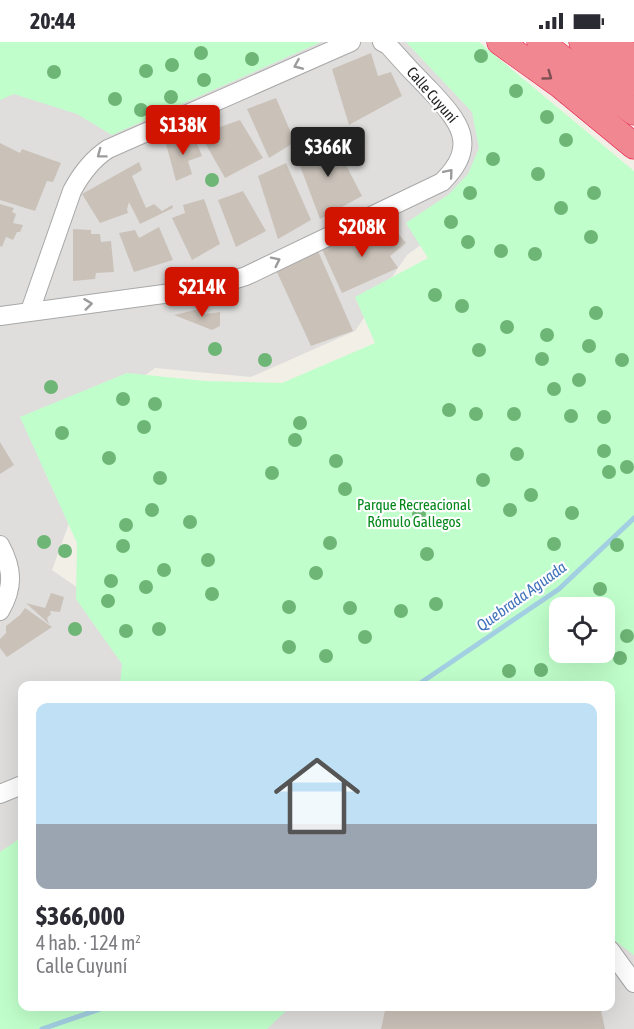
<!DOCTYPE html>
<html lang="es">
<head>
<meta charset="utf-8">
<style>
	body { margin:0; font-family:"Asap Condensed",sans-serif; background:#f2f2f3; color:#2b2b33; height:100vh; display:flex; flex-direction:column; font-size:22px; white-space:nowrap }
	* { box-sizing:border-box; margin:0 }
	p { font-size:20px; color:#7c7c81 }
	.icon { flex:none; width:33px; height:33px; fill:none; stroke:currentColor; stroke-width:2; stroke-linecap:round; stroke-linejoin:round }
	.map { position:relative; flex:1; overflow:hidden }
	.details { position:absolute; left:18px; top:639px; width:597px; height:330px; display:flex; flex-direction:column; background:#fff; border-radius:12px; box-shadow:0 6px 24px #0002 }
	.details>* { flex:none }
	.controls { position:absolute; left:549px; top:555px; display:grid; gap:12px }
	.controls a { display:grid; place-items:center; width:66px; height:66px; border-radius:12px; background:#fff; box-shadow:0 6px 24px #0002; font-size:30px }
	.price { position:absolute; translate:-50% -51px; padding:0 14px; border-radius:6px; background:#d11400; color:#fff; font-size:20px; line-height:39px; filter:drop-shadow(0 2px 3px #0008) }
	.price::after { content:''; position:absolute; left:50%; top:36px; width:18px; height:14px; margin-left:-9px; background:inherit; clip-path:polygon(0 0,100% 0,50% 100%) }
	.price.active { background:#222; color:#fff }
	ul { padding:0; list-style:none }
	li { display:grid; align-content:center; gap:12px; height:318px; padding:0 18px }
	li span { display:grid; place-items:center; height:186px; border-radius:12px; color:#555 }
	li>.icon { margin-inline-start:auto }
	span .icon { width:108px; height:108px; fill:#fffc; stroke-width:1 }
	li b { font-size:26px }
	.status { display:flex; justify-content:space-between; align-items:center; height:42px; padding:0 30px; background:#fff; direction:ltr }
	.status svg { height:16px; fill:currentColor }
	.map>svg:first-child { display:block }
	.residential { fill:#dfdedd }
	.park { fill:#c0ffcb; fill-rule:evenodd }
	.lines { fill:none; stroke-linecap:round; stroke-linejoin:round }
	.stream { stroke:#a3cfe3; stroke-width:5 }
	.building { fill:#cac2b9 }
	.minor-casing { stroke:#a8a8a8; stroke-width:20 }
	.highway-casing { stroke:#ed164b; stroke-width:27 }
	.minor { stroke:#fff; stroke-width:18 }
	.highway { stroke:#f08791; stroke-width:26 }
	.tree { fill:#6eb676 }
	.oneway { stroke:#9b9b9b }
	.oneway2 { stroke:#7e4f53 }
	.labels { text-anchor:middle; stroke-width:4.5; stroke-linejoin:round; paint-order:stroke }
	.street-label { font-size:15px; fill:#212121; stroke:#fff }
	.park-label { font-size:15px; fill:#02871a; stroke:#fff }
	.water-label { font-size:16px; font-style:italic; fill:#4273bb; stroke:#fff }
</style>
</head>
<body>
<div class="status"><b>20:44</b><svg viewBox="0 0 49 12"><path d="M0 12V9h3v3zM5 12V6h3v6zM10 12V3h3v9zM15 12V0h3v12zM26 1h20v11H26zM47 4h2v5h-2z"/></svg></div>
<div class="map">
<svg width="634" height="987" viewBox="0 0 634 987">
	<rect width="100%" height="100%" fill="#f2efe6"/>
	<g class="residential">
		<path d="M0,0H445L562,100L407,213L355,289L251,335L155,326L115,355L52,528L163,605L156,643L22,644V964L0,987Z"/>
		<path d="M611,829L634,853V987H192L219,965L610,964Z"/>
	</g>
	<g class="park">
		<path d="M0,0H321L112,93L77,72L14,52L0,58Z"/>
		<path d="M406,0H479L634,129V913L611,896L610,644L120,643L122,622L76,557L77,501L20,375L127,331L205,339L282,341L375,301L355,255L428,216L406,181L448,153L468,132L479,106L472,70ZM560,566H604V610H560Z"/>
		<path d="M22,795V964L290,965L267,987H0V810Z"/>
	</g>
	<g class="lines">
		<g class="stream">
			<path d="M416,644L559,547L634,476"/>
			<path d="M42,987L109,964"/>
		</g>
	</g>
	<g class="building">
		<path d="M371,11L378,34L391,30L402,54L349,83L332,27Z"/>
		<path d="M276,56L295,100L269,116L247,67Z"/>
		<path d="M240,78L263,116L225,136L200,92Z"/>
		<path d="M194,94L202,114L188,119L192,132L176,139L166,102Z"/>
		<path d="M332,96L362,154L320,177L296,113Z"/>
		<path d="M0,101L20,111L22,107L61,121L53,140L47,139L35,169L0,158Z"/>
		<path d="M139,120L142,128L132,134L146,166L154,162L162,169L172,163L173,166L140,182L129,160L127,167L128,171L100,181L82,152Z"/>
		<path d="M286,121L311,178L278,197L258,134Z"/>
		<path d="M243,149L266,189L236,205L218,158Z"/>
		<path d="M204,157L220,202L192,218L172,176L185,171L183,163Z"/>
		<path d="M0,162L14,166L12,170L16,172L13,181L23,183L20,190H17L13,198L6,195L2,205L0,204Z"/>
		<path d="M159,185L173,218L134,230L119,191L135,188L139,196Z"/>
		<path d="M73,187L91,188V192H100L101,200L111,199L114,230L96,231L95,237L73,239Z"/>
		<path d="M395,188L406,201L390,214L398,226L342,251L321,205L357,190L362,201Z"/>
		<path d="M318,209L353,289L311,304L276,228Z"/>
		<path d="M204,266L205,272L220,270V284L212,288L174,273Z"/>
		<path d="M0,400L14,423L0,432Z"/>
		<path d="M51,551L64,555L60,570L50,569L51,572L47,576L49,582L26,561L45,566Z"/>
		<path d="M25,566L52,585L7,615L0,606V597L6,591V584L20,573Z"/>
		<path d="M386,964H600L605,987H381Z"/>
	</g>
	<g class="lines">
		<g class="minor-casing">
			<g id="minor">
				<path d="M30,269L72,149C81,132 91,118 108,107L351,0"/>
				<path d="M0,274L208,246L246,234L442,140C480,103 459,79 429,47C415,33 401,18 388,3L382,0"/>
				<path d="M0,503C13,527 14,545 0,569"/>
				<path d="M0,752L22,743"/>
				<path d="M610,908L634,941"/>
			</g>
		</g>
		<g class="highway-casing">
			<g id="highway">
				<path d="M500,0L560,43L634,104"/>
				<path d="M540,0L634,70"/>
				<path d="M582,0L634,41"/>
				<path d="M611,0L634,17"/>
			</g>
		</g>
		<use href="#minor" class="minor"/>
		<use href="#highway" class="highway"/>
	</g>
	<g class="tree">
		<circle cx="201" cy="11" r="7"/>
		<circle cx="481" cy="14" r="7"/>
		<circle cx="252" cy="17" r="7"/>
		<circle cx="172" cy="23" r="7"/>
		<circle cx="146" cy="29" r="7"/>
		<circle cx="54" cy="30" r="7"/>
		<circle cx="204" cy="38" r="7"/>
		<circle cx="516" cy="49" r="7"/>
		<circle cx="171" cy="55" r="7"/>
		<circle cx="115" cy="57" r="7"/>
		<circle cx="141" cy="68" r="7"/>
		<circle cx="547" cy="75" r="7"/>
		<circle cx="566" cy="98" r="7"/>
		<circle cx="493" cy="117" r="7"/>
		<circle cx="538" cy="132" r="7"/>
		<circle cx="212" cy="138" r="7"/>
		<circle cx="470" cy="151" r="7"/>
		<circle cx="594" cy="151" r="7"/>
		<circle cx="561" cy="166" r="7"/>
		<circle cx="451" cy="180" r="7"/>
		<circle cx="591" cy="195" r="7"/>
		<circle cx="468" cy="200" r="7"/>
		<circle cx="501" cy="209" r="7"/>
		<circle cx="535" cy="212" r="7"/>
		<circle cx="435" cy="253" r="7"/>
		<circle cx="462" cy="264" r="7"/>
		<circle cx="596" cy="271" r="7"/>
		<circle cx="507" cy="285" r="7"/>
		<circle cx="547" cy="293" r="7"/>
		<circle cx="589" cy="304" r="7"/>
		<circle cx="215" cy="307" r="7"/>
		<circle cx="479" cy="308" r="7"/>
		<circle cx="542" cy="317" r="7"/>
		<circle cx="265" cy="318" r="7"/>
		<circle cx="622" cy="318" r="7"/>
		<circle cx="579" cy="338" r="7"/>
		<circle cx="51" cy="345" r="7"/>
		<circle cx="554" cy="347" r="7"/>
		<circle cx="123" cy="357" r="7"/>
		<circle cx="155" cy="362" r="7"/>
		<circle cx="449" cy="368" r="7"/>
		<circle cx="476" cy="372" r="7"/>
		<circle cx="514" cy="372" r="7"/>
		<circle cx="571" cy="374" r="7"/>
		<circle cx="604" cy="375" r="7"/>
		<circle cx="300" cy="381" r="7"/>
		<circle cx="144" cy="385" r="7"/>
		<circle cx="62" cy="391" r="7"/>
		<circle cx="295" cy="398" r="7"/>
		<circle cx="604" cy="409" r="7"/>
		<circle cx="517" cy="412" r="7"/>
		<circle cx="109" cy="416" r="7"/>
		<circle cx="336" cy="419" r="7"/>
		<circle cx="627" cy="425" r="7"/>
		<circle cx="609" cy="430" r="7"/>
		<circle cx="272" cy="431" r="7"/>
		<circle cx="160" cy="436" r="7"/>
		<circle cx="483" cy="438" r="7"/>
		<circle cx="345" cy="447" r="7"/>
		<circle cx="531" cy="453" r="7"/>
		<circle cx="152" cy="468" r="7"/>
		<circle cx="510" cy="468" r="7"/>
		<circle cx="572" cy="471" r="7"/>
		<circle cx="419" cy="472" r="7"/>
		<circle cx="190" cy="480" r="7"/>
		<circle cx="126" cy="483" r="7"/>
		<circle cx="44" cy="500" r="7"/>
		<circle cx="330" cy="501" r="7"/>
		<circle cx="554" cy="502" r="7"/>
		<circle cx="617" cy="503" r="7"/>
		<circle cx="123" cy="504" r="7"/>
		<circle cx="65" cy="509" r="7"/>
		<circle cx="427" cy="512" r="7"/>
		<circle cx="208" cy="518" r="7"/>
		<circle cx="164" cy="528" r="7"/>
		<circle cx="316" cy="531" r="7"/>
		<circle cx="111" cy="539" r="7"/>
		<circle cx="146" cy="545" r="7"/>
		<circle cx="600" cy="547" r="7"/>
		<circle cx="212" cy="552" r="7"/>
		<circle cx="108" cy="559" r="7"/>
		<circle cx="436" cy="562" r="7"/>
		<circle cx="289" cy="565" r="7"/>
		<circle cx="350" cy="566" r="7"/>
		<circle cx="401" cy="569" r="7"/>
		<circle cx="75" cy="587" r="7"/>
		<circle cx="159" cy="587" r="7"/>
		<circle cx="126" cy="589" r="7"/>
		<circle cx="627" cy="594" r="7"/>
		<circle cx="365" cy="595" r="7"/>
		<circle cx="289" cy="605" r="7"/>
		<circle cx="326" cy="614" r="7"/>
		<circle cx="620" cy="616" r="7"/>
		<circle cx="541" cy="628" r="7"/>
		<circle cx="509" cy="629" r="7"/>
	</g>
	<defs><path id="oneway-chevron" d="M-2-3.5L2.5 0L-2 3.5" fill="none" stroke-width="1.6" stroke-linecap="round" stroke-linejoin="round" transform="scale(1.5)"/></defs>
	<g class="oneway">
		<use href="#oneway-chevron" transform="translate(298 23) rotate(157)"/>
		<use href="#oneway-chevron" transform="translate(101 112) rotate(143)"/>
		<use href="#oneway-chevron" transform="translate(449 131) rotate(-50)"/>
		<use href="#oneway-chevron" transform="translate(276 219) rotate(-26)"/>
		<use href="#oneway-chevron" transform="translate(88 262) rotate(-7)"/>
	</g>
	<use class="oneway2" href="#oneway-chevron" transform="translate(548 34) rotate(36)"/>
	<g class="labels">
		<g class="street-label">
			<text transform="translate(432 53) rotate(49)" y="5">Calle Cuyuní</text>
		</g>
		<g class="park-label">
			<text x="414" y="468">Parque Recreacional<tspan x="414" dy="17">Rómulo Gallegos</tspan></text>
		</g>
		<g class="water-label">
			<text transform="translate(521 554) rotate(-36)" y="6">Quebrada Aguada</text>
		</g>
	</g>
</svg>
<div class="controls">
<a><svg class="icon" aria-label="locate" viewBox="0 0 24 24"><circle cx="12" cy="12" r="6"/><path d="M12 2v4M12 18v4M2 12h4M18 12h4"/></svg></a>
</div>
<b class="price" style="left:183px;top:114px">$138K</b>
<b class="price active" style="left:328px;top:136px">$366K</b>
<b class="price" style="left:362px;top:216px">$208K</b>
<b class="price" style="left:202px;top:276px">$214K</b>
<section class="details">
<ul>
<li><span style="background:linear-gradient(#bfe0f5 65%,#9aa5b1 0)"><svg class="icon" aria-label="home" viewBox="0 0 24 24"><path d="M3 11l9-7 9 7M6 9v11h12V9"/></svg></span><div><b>$366,000</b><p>4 hab. · 124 m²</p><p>Calle Cuyuní</p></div></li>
</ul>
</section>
</div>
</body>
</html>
